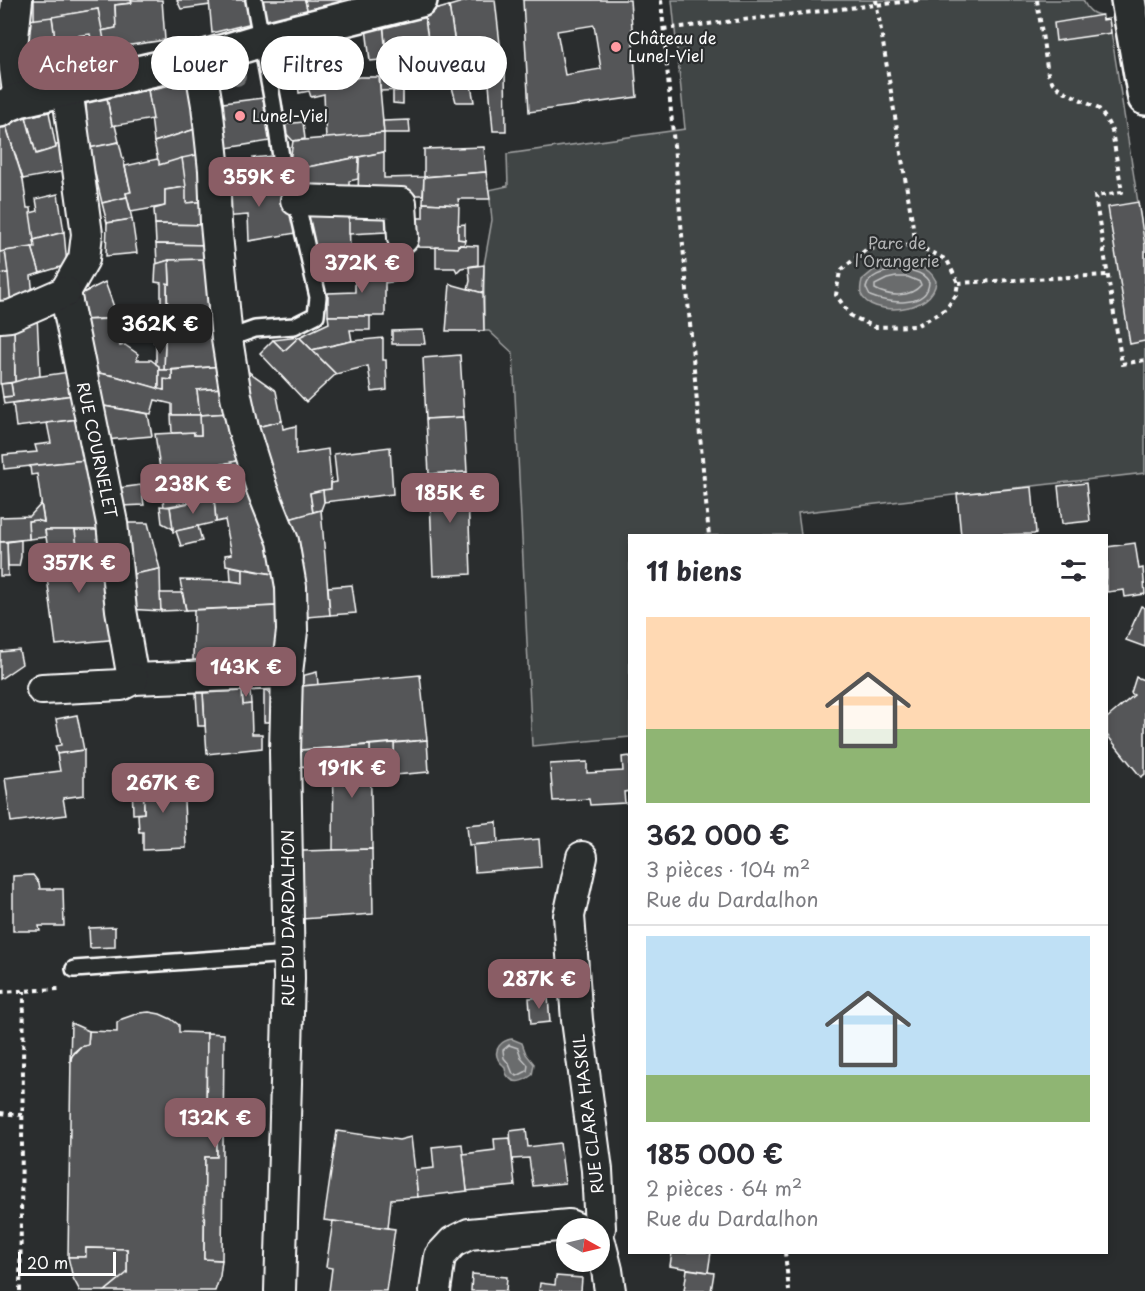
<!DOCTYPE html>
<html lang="fr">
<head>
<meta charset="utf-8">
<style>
	body { margin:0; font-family:"Playpen Sans",sans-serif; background:#f7f7f7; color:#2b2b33; height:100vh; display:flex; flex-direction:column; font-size:22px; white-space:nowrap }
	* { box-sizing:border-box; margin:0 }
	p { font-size:20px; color:#7c7c81 }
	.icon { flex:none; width:33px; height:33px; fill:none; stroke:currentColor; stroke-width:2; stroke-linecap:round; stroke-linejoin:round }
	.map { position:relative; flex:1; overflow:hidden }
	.details { position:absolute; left:628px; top:534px; width:480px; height:720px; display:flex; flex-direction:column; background:#fff; border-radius:0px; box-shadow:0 3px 9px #0003 }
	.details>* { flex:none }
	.hud { position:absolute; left:18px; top:36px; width:520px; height:54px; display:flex; gap:12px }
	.needle { width:39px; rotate:98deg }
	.buttons { position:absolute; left:556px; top:1218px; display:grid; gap:12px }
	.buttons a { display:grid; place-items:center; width:54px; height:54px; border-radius:50%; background:#fff; box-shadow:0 3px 9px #0003; font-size:30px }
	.scale { position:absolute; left:18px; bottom:15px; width:98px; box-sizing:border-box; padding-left:6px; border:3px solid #fff; border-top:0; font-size:16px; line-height:21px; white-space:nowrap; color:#fff; -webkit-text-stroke:4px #2a2d2e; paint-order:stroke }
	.price { position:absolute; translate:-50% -51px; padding:0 14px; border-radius:12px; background:#8a5d65; color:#fff; font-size:20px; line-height:39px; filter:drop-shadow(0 2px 3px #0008) }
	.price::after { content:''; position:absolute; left:50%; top:36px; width:18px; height:14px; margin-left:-9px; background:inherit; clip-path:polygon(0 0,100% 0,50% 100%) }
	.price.active { background:#222; color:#fff }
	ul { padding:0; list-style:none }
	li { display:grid; align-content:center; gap:12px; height:318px; padding:0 18px }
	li+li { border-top:2px solid #e1e1e2 }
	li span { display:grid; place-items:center; height:186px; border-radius:0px; color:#555 }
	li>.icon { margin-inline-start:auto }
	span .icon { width:108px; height:108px; fill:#fffc; stroke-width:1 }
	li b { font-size:26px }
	h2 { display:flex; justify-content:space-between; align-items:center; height:72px; padding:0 18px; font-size:26px }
	.tag { padding:0 21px; border-radius:27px; background:#fff; box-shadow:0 3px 9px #0003; font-size:21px; line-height:54px }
	.tag.active { background:#8a5d65; color:#fff }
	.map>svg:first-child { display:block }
	.green { fill:#414445; stroke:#a0a2a2; stroke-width:1.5 }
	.water { fill:#6a6c6d; stroke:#a6a7a7; stroke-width:1.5 }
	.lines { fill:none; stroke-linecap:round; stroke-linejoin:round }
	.shore { stroke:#c3c4c5; stroke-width:1.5 }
	.building { fill:#555758; stroke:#fff; stroke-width:1.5; fill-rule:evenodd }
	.service-casing { stroke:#fff; stroke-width:20 }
	.minor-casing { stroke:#fff; stroke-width:34 }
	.tertiary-casing { stroke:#fff; stroke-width:38 }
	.primary-casing { stroke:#fff; stroke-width:38 }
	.path { stroke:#fff; stroke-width:4; stroke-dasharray:4.5 4.5; stroke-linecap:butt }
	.service { stroke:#2a2d2e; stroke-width:15 }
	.minor { stroke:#2a2d2e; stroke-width:30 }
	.tertiary { stroke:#2a2d2e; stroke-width:33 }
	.primary { stroke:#2a2d2e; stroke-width:33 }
	.tree { fill:#757778 }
	.poi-dot { fill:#ff9aa2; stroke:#2a2d2e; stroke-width:2 }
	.labels { text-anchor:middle; stroke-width:4.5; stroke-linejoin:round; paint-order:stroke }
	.poi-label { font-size:16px; fill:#fff; stroke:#2a2d2e; text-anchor:start }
	.park-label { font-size:16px; fill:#b3b4b5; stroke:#2a2d2e }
	.street-label { font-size:16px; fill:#fff; stroke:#2a2d2e }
</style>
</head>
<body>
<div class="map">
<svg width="1145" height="1291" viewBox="0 0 1145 1291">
	<rect width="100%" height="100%" fill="#2a2d2e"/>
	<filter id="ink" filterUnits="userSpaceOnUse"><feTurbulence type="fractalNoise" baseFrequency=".0167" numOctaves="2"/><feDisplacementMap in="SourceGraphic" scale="12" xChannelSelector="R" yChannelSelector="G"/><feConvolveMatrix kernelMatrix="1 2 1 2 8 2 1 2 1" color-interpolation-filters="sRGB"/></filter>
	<g filter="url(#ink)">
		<path class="green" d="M672,0H1083C1087,9 1092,15 1103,15V20L1109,19L1145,247V473L798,513L801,535L630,536V737L532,746L513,353L489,331H484V265L492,220L489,190L508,186L507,154L685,129Z"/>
		<g class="water">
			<path d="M895,264C911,264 928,264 936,281C934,314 870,317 861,294C860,289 861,284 862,280L874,270Z"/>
			<path d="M512,1039L522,1043L526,1054L534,1064L532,1075C524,1081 514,1086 507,1075C505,1073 506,1069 504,1066C502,1064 499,1062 498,1059C493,1049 502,1040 512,1039Z"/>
		</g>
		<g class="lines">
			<g class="shore">
				<path d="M895,270C908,270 922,270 929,282C928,309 886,303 870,296L866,288C869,275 883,272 895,270Z"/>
				<path d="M896,277H908L920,282L921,285C910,298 889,297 875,289V285L887,279Z"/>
				<path d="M509,1045L518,1048L521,1057L528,1065L527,1071L517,1076L513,1074L509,1064L504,1058L503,1050Z"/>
			</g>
		</g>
		<g class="building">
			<path d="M34,0H131L132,3L115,5L116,28L101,31L98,9L34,21Z"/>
			<path d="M131,0H162L165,40L117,47L106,50L101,31L116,28L115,5L132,3Z"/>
			<path d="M177,0H209L210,5L181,9Z"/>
			<path d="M209,0H249L252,23L212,33Z"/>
			<path d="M261,0H305L308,13L264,22Z"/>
			<path d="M305,0H341L342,5L308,13Z"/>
			<path d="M469,0H495L500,44L491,46L495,71L460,75L449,6Z"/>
			<path d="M523,0H630L637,97L529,112ZM594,25L601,69L565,75L557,31Z"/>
			<path d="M449,6L460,75L434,78L424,13Z"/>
			<path d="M98,9L106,50L95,55L90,34L55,39L52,17Z"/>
			<path d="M424,13L434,78L403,81L398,43L385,44L383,23Z"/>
			<path d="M1102,15L1103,20L1109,19L1111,33L1056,41L1054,23Z"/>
			<path d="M52,17L55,39L20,44L21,21Z"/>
			<path d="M383,23L385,44L398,43L402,66L403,90L380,91V60L370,61L366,28Z"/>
			<path d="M342,35L348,80L323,88L319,51H318L316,42Z"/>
			<path d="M500,44L505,70L495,71L491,46Z"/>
			<path d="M319,51L323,88L359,77H379L384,133L326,139L324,94L311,97L309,91L299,93L296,66L295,53Z"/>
			<path d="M505,70L506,131H493L488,72Z"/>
			<path d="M469,74L474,102H456L449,76Z"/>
			<path d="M194,80L202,127L154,142L148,90Z"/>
			<path d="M148,90L153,119L112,126L107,98Z"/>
			<path d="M403,90V104L393,103V91Z"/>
			<path d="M107,98L112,126L115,125L119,142L89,148L86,103Z"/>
			<path d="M263,98L270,141L220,149L215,104Z"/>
			<path d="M49,112L56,148L36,154L26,117Z"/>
			<path d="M26,117L36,154L56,148V145L66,143L71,170L23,179L5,123Z"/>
			<path d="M409,120L410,133H384L383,121Z"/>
			<path d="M303,122L305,139L293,141L284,131L285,124Z"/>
			<path d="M5,123L23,180L27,208H31L35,247L0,252V125Z"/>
			<path d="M202,127L206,153L159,165L154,142Z"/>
			<path d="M384,133V152L292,170L290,161L293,141Z"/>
			<path d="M119,142L131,192L126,193L127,197L102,203L89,148Z"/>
			<path d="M484,147L486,172L424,177L423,195H358L359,157L384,152V178L424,177V149Z"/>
			<path d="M206,153L209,201L186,203L182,158Z"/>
			<path d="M273,156L274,163L254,166L253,158Z"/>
			<path d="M359,157L358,179L349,181V195L298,193L292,170Z"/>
			<path d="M182,158L186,187L165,190V206L131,212L126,193L131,192L125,166L157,159L159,161V165Z"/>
			<path d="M274,163L276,180L249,183L247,167Z"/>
			<path d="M247,167L248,182L223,184V170Z"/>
			<path d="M486,172L490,199H458L459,205L423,203L424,177Z"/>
			<path d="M276,180L279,189L290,209L296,233L249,241L248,215L222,217L223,184Z"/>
			<path d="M186,187V203L209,201L210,225L155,224L154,209L165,206V190Z"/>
			<path d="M58,194L64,232L34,240L30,213L38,211L36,199Z"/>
			<path d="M127,197L132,219L107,223L102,203Z"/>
			<path d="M1138,202L1145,245V341L1130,344L1108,207Z"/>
			<path d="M423,203L459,205L458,239L465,240L464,245H458V248L418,247L417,218H423Z"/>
			<path d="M349,207L350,255L355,254V275L328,279L327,258L317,260L306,208Z"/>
			<path d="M349,207L385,208L386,232L349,234Z"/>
			<path d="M132,219L137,253L106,256L107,223Z"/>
			<path d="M155,224L210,225V245L156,244Z"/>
			<path d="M465,224V240L458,239V225Z"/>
			<path d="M64,232L67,265L40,273L32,247H35L34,240Z"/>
			<path d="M156,244L210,245L209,259L169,260L157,264Z"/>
			<path d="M458,245L478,246V265L461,268L457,272L455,268H436V247L458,248Z"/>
			<path d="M32,247L40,273L31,276L33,295L11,307L5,251Z"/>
			<path d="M355,248H405L406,280L385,283V264H355Z"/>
			<path d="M5,251L8,273L0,274V252Z"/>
			<path d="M327,258L328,279H323L317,260Z"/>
			<path d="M209,259L217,322H168L167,283L170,284L169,260Z"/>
			<path d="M169,260L170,284L167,283V316H161V283L155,282L156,264Z"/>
			<path d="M355,264H385V316H328V293L355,292Z"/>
			<path d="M484,265L483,293L468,289L470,281L469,267Z"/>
			<path d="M8,273L11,307L0,308V274Z"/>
			<path d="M105,282L118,318L82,320L77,296Z"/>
			<path d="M450,284L483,293L484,331H446Z"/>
			<path d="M37,315L40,376L15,382L14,328Z"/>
			<path d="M153,316H167L168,322H217L224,366L164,370L165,341L154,342Z"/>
			<path d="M328,316H370V330H350L352,341L312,350L299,337L329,323Z"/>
			<path d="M115,319L120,346L125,345L138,354L137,360H151L159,366V389L115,376L93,372L82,320Z"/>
			<path d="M14,328L15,382L0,384V329Z"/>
			<path d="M423,330L425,344H392V331Z"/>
			<path d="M299,337L284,351L273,340Z"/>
			<path d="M299,337L336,374L306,402L260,353L273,340L284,351Z"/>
			<path d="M383,338V360H386L387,390L372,392L368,366L336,374L312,350L352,341Z"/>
			<path d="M165,341L164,370H159V366L156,364V342Z"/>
			<path d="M460,355L464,417L426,419L423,358Z"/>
			<path d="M224,366V388L197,390L200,415H172V404L155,400L151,414L98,405L93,372L115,376L164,390V379L172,380V370Z"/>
			<path d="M242,367L276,391L282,421L253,428Z"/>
			<path d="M159,370H172V380L164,379V390L159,389Z"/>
			<path d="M69,372L74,395L4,404L3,397L13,396L11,383L28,378Z"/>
			<path d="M11,383L13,396L3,397L1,384Z"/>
			<path d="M224,388L230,413L200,415L197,390Z"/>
			<path d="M74,395L79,419L16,427L13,403Z"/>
			<path d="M98,405L148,414L152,436L105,440Z"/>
			<path d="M230,413L244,459L211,467L213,479L162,483L155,434L194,432V435H201L200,415Z"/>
			<path d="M171,415H200L201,435H194V432L172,433Z"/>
			<path d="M464,417L467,472L429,474L426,419Z"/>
			<path d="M79,419L86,460L4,469L3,455L37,452L35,445L51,443L47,423Z"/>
			<path d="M282,421L283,429L296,426V454L328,449L331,483V489L310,493L313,513L289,519L253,428Z"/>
			<path d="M390,447L393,494L324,502L323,490L331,489V483L337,482L334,454Z"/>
			<path d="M244,459L253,492L214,498L210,479H213L211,467Z"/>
			<path d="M86,460L106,530H45L46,537L29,539L28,521L36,520L44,522L37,474L31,475L30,466Z"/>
			<path d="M467,472L471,574L433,576L429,474Z"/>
			<path d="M210,479L214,498L164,507L161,482Z"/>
			<path d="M1086,483L1090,521L1062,524L1058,486Z"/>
			<path d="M141,485L144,505L121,506L119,488Z"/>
			<path d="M1032,487L1036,533L1034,534L961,536L957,494Z"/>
			<path d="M323,490L324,502L321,510L313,512L310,493Z"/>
			<path d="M253,492L278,575L226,565L225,555L232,554L225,520L216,522L214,498Z"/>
			<path d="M214,498L216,522L173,532L170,507Z"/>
			<path d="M41,504L44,522L36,520L28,521L29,539L0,542V517L30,516Z"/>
			<path d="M160,506L170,507L173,529L162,523Z"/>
			<path d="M321,510L330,615L307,617L289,519Z"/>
			<path d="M118,523H148L160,569L123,576Z"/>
			<path d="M198,526L202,541L181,546L176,531Z"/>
			<path d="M45,530H75L80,569L111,566L119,639L56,645L46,570H51Z"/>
			<path d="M75,530H106L111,566L80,569Z"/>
			<path d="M21,540V557L19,566H8L7,542Z"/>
			<path d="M0,542H7L8,576H0Z"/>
			<path d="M1135,543L1139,569L1143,568L1145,594L1125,597L1124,590L1107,592V547Z"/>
			<path d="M230,566L243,569V583L231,581Z"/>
			<path d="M160,569L161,611L127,609L123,576Z"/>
			<path d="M243,569L278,575L277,606L186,610L180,580L230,581L243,583Z"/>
			<path d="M352,585L356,613L330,615L328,587Z"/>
			<path d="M160,593H182L186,610L161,611Z"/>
			<path d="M277,606L275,657L193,660L194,610Z"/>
			<path d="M1141,606L1145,608V647L1126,640Z"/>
			<path d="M19,650L22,664L0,679V652Z"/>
			<path d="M317,672L318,685L302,686L301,676Z"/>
			<path d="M420,675L427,740L300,750L302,686Z"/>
			<path d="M1136,677L1144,680L1145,689V774L1141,777L1107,735V718L1134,695L1131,693Z"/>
			<path d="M250,690L251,704L243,705L242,691Z"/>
			<path d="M264,690L268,691L272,697V722H264Z"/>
			<path d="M242,691L243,705L251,704L252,734H262V748L207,754L203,693Z"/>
			<path d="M196,693H203L205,726H198Z"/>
			<path d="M77,715L84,750L57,754L55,746L61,745L56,719Z"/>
			<path d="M427,740L429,772L395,775L394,743Z"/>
			<path d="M394,743L395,775L371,777L370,745Z"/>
			<path d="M370,745L372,849L333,850L334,748Z"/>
			<path d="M334,748V771L301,766L300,750Z"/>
			<path d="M84,750V795L63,798L66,815L11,822L5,778L60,771L57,754Z"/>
			<path d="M630,756V791L624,792L625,803L590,805L589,799L553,801L550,764L587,762V773L623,771L622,757Z"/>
			<path d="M183,776L186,848L143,850V832H139L138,814L144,813L143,777Z"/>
			<path d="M143,777L144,813L133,814L132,778Z"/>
			<path d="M497,822L498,843L469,845L467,825Z"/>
			<path d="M539,839L541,867L475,872L473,845Z"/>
			<path d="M372,849L373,914L302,919V851Z"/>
			<path d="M33,875L39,883L40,889H63L64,926H39L40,931H13V876Z"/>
			<path d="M115,927V947L90,948L89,928Z"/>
			<path d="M548,997L550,1022L531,1024L529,998Z"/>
			<path d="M149,1012L160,1014L171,1019L179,1025V1032L207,1033L206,1125H217V1157H205L204,1259L222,1260L220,1276L215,1291H105L127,1273V1249L86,1248V1257H68L71,1057L80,1047L88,1045L89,1031L117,1032V1023L122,1019L139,1013Z"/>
			<path d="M71,1023L89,1031L88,1045L80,1047L73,1053L70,1062Z"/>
			<path d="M207,1033L224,1034L222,1260L204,1259L205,1157H217V1125H206Z"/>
			<path d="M526,1129L528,1147L560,1143L565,1183L533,1186L529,1158L512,1159L510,1131Z"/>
			<path d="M337,1131L399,1140L411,1137L418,1197L391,1199L388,1228L324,1220Z"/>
			<path d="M510,1138L515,1186L467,1191L463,1154L495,1150L494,1139Z"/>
			<path d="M462,1144L467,1191L418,1197L415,1170L434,1168L432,1147Z"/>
			<path d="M333,1221L395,1229L386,1291H329L332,1268L326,1267Z"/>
			<path d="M86,1248L127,1249V1273L105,1291H80L73,1278L68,1257H86Z"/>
			<path d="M672,1252H711L708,1272L670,1266Z"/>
			<path d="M687,1269L714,1273L711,1291H684Z"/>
			<path d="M472,1274L507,1277L506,1291H471Z"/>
			<path d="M556,1276L582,1278L581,1291H539L540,1283L555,1285Z"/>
		</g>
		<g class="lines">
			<g class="service-casing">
				<g id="service">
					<path d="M227,339L255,329L294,326L316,315L318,297L296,200L284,177L273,103L254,0"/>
					<path d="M74,969L289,954"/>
				</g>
			</g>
			<g class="minor-casing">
				<g id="minor">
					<path d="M17,0L12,47L19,100"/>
					<path d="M199,59L207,105L214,170L216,224L227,339L236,396L243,428L262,489L283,541L291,587L292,631L287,673L285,752L289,979L280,1291"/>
					<path d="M296,200L401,203L403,238"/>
					<path d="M65,292L112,523L121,610L133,679L287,673"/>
					<path d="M65,292L84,259L87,234L67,89"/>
					<path d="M0,317L10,316L65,292"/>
					<path d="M42,689L121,685L133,679"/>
					<path d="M582,857L569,916L577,1020L597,1170L600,1228"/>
					<path d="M600,1242L607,1270L610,1291"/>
					<path d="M435,1291L440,1256L453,1242L469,1234L569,1225L576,1228"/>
				</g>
			</g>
			<g class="tertiary-casing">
				<path id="tertiary" d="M0,110L7,105L19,100L199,59L262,40L420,0"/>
			</g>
			<g class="primary-casing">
				<path id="primary" d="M1128,0L1145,98"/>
			</g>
			<g class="path">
				<path d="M661,0L709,536"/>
				<path d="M876,0L916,245"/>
				<path d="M1037,0L1048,74L1053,83L1060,89L1099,109L1106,119L1112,131L1122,192L1095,196L1122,364L1145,360"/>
				<path d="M663,29L919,0"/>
				<path d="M916,245L947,260L958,283L956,295L946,309L916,326L875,327L851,316L836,295L840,271L867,249Z"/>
				<path d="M958,283L1108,275"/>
				<path d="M0,992L59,989"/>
				<path d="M0,1113L22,1115"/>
				<path d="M785,1252L789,1291"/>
				<path d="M20,1291L24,991"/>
			</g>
			<use href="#service" class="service"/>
			<use href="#minor" class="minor"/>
			<use href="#tertiary" class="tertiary"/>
			<use href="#primary" class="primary"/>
		</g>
		<circle class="tree" cx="237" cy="77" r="9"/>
	</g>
	<g class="poi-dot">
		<circle cx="616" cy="47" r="6"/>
		<circle cx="240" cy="116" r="6"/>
	</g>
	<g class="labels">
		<g class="poi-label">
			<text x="628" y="44">Château de<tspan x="628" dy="18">Lunel-Viel</tspan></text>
			<text x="252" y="122">Lunel-Viel</text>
		</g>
		<g class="park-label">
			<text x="897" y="249">Parc de<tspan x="897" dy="18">l'Orangerie</tspan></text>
		</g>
		<g class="street-label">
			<text transform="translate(97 450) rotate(78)" y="6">RUE COURNELET</text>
			<text transform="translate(288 918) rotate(-90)" y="6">RUE DU DARDALHON</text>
			<text transform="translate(588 1114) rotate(-97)" y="6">RUE CLARA HASKIL</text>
		</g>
	</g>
</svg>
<div class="buttons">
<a><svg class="needle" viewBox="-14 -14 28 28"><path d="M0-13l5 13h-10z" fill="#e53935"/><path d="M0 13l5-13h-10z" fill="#7c7c81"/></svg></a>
</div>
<div class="scale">20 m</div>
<b class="price" style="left:259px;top:208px">359K €</b>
<b class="price" style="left:362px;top:294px">372K €</b>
<b class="price active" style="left:160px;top:355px">362K €</b>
<b class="price" style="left:193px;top:515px">238K €</b>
<b class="price" style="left:450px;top:524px">185K €</b>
<b class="price" style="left:79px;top:594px">357K €</b>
<b class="price" style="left:246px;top:698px">143K €</b>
<b class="price" style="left:352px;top:799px">191K €</b>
<b class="price" style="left:163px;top:814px">267K €</b>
<b class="price" style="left:539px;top:1010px">287K €</b>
<b class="price" style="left:215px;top:1149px">132K €</b>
<div class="hud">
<a class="tag active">Acheter</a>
<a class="tag">Louer</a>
<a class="tag">Filtres</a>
<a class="tag">Nouveau</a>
</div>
<section class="details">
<h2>11 biens<svg class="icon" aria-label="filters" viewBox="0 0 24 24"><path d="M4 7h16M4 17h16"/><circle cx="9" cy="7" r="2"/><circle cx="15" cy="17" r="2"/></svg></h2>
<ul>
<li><span style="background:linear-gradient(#ffd9b3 60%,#8fb573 0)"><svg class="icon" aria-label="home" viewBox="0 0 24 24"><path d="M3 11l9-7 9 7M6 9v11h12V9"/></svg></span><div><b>362 000 €</b><p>3 pièces · 104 m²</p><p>Rue du Dardalhon</p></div></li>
<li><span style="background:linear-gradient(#bfe0f5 75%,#8fb573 0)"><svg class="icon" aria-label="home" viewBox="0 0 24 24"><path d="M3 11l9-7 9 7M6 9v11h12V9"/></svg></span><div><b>185 000 €</b><p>2 pièces · 64 m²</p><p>Rue du Dardalhon</p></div></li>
</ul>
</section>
</div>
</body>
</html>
